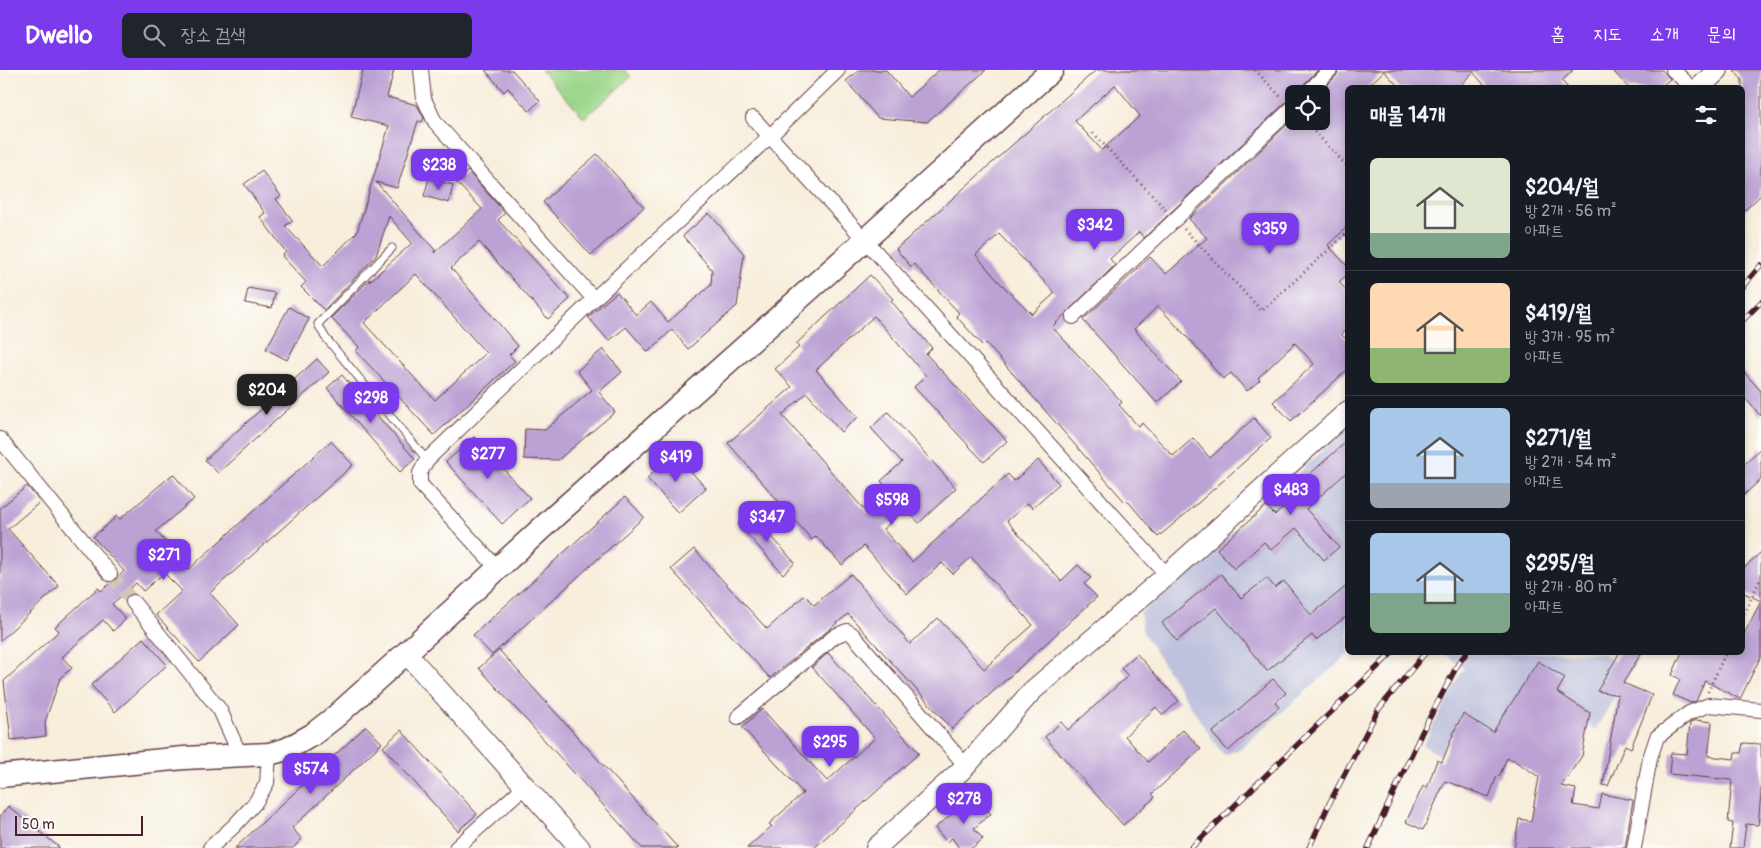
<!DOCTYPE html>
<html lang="ko">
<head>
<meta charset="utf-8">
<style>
	body { margin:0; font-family:Pangolin,"Poor Story",sans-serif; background:#20242c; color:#f1f3f6; height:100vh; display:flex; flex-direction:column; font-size:19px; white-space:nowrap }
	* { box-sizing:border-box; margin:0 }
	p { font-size:16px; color:#9ea1a6 }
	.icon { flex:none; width:28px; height:28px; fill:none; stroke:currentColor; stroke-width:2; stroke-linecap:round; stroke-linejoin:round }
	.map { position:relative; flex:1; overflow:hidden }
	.drawer { position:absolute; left:1345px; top:15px; width:400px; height:570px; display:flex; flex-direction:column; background:#171b24; border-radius:8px; box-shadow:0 2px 8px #0003 }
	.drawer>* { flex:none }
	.controls { position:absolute; left:1285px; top:15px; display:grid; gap:10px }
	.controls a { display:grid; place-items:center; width:45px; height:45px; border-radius:8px; background:#171b24; box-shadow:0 2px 8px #0003; font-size:25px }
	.scale { position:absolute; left:15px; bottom:12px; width:128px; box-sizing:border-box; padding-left:5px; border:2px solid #4a1f2b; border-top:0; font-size:14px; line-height:18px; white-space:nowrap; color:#4a1f2b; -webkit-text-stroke:4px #fdfcf7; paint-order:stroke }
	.price { position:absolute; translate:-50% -42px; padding:0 11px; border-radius:10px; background:#7c3aed; color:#fff; font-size:16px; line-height:32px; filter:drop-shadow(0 1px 2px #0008) }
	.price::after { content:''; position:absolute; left:50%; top:30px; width:15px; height:11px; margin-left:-8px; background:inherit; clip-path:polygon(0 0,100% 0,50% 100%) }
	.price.on { background:#222; color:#fff }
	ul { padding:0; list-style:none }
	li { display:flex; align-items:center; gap:15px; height:125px; padding:0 25px }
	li+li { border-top:1px solid #363941 }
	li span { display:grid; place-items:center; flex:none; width:140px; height:100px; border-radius:8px; color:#555 }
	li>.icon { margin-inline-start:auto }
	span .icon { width:60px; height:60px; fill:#fffc; stroke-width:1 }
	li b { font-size:21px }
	h2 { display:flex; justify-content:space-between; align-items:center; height:60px; padding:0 25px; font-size:21px }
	header { display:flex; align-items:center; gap:30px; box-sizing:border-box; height:70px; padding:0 25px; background:#7c3aed; color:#fff }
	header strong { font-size:24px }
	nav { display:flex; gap:28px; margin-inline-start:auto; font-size:18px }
	.search { width:350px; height:45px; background:#20242c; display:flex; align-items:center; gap:12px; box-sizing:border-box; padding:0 18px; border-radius:8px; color:#9ea1a6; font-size:19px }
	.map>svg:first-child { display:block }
	.industrial { fill:#bfc2dd }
	.green { fill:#9ad589; stroke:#727a5a }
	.building { fill:#bba2d4; fill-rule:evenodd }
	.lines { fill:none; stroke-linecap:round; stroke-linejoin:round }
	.minor-tunnel { stroke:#d4c5b9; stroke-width:14; stroke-dasharray:14 7; stroke-linecap:butt }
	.service-casing { stroke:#643e46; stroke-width:9 }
	.minor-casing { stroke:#643e46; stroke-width:16 }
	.secondary-casing { stroke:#643e46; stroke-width:22 }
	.primary-casing { stroke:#643e46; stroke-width:25 }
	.path { stroke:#643e46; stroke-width:3; stroke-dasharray:1 4; stroke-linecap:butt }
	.service { stroke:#fff; stroke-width:7 }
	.minor { stroke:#fff; stroke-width:14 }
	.secondary { stroke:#fff; stroke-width:20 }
	.primary { stroke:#fff; stroke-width:22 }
	.rail-casing { stroke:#4a1f2b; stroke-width:5.5 }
	.rail { stroke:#fdfcf7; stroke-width:4; stroke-dasharray:11; stroke-linecap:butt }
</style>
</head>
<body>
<header>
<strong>Dwello</strong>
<div class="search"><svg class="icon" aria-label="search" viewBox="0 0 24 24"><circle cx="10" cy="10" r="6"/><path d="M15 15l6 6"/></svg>장소 검색</div>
<nav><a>홈</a><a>지도</a><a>소개</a><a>문의</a></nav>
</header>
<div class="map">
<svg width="1761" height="778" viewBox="0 0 1761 778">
	<rect width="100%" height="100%" fill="#fdfcf7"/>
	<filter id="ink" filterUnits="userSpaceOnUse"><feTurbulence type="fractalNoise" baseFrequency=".02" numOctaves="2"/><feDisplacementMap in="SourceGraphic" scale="10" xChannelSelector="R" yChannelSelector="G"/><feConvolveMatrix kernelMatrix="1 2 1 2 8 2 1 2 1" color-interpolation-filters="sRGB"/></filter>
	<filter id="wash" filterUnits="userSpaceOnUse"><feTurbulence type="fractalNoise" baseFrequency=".0096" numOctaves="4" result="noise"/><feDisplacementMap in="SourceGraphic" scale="20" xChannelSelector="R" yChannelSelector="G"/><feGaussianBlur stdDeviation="1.12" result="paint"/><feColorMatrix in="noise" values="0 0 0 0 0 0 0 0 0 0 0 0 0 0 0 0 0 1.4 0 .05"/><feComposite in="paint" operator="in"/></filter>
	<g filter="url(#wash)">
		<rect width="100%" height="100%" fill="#f7eedc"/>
		<g class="industrial">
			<path d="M1347,357L1348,582L1350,583L1237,681L1224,685L1216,675L1143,563L1140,543L1299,403Z"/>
			<path d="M1443,583H1601L1630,602L1595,660L1553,632L1511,691L1457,658L1439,685L1423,675L1464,598Z"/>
		</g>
		<path class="green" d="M541,0H625L631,7L584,48Z"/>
		<g id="blocks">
			<g class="building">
				<path d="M363,0H394L387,27L417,35L424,48L422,52L418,51L397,118L376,112L435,180L434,183L482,139L456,112L468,101L505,143L498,150L570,229L548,249L479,172L451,198L518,276L509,285L515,291L434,365L356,281L359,277L331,248L370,209L369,212L412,173L389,146L376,186L324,240L301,217L306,212L282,186L286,182L260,147L265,143L244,114L262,101L281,126L276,129L293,151L285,156L323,196L357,162L389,56L351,47ZM416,204L486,283L435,330L364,253Z"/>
				<path d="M485,0H512L540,31L529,41L508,18L504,22Z"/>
				<path d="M859,0H886L909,27L939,0H986L927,52L878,48L846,11Z"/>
				<path d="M1096,0H1318L1300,18L1297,24H1294V27L1288,30L1144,168L1139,162L1110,189L1115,195L1052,257L1122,332L1119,335L1138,356L1142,353L1173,386L1193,368L1210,388L1254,348L1271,368L1189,441L1158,467L1127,430L1125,432L986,273L983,276L956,246L959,243L914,194L911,197L896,179ZM1115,15L1140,46L1102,80L1075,51ZM999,164L1055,223L1032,244L997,210L976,185Z"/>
				<path d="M1339,0H1573L1562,11L1568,18H1487L1473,2L1458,18H1400L1384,1L1366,18H1348V156L1328,175L1348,197V204L1339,212L1348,222V258L1341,264L1348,271V299L1291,351L1273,332L1314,294L1295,273L1258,308L1260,310L1247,321L1231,303L1223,309L1210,294L1211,293L1158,236L1134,259L1181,312L1157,333L1083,250L1150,187L1166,204L1207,168L1189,149L1294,48V51H1321V21L1336,6Z"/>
				<path d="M1612,0H1662L1670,9L1660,18H1629Z"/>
				<path d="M1734,0H1761V125L1742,143V10Z"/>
				<path d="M597,84L644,137L591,185L543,132Z"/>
				<path d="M429,108L453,115L449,133L424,126Z"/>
				<path d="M709,143L744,184L737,236L688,279L672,260L648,282L626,257L609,271L588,247L617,222L636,245L651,232L668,252L711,215L712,200L683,166Z"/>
				<path d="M870,205L893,229L891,231L932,278L926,284L1007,371L984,392L914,317L926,306L874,246L816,300L858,347L841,362L807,323L782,345L868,444L892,423L881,411L902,392L871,358L888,342L956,418L919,453L906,439L883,459L912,492L1008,404L1014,411L1038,390L1059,414L1032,438L1028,433L1007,451L1061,511L1078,495L1091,508L1084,514L1097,527L952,659L848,544L770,608L671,499L694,479L767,559L805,525L814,535L851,504L910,574L938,548L984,599L1033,555L971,487L953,504L942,493L907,524L864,476L842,495L816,466L812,470L728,373L792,317L775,299L799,277L796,274Z"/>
				<path d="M248,218L275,223L272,238L245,233Z"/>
				<path d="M289,237L309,249L287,290L266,279Z"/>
				<path d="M603,279L622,302L599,322L615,342L558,390L524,389L525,359L545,360L592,320L577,301Z"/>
				<path d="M317,289L329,302L218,403L205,390Z"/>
				<path d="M1742,300L1761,321V346L1742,325Z"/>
				<path d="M342,305L415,389L400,402L327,318Z"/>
				<path d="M474,367L530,428L502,454L446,392Z"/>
				<path d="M1348,370V401L1306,439L1339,477L1324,490L1296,458L1271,480L1264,472L1234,499L1217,479L1266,436L1275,445L1298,425L1293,419Z"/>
				<path d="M331,371L353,395L210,523L239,555L225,568L199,592L156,545L182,521L164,503L143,521L136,513L112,534L126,549L113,561L103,550L62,587L72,598L60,608L45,652L46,666L11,670L4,611L59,561L55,557L98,518L101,521L111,513L116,510L124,501L93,467L117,446L120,449L173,404L194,429L156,461L189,499Z"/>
				<path d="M1761,378V409L1742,427V396Z"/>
				<path d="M674,383L706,418L678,443L647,408Z"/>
				<path d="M27,416L40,432L8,459L59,516L0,571V438Z"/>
				<path d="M625,427L644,447L492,585L473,565Z"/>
				<path d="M751,443L795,493L783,504L738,454Z"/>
				<path d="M1761,482V586L1740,629L1705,611L1696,631L1691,633L1673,625L1680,609L1672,605L1682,582H1742V568L1761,531L1742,522V500Z"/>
				<path d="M1221,504L1241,528L1267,508L1275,518L1284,511L1311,545L1348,515V545L1316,570L1312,565L1267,601L1216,538L1177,571L1162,553Z"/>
				<path d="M143,568L167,595L115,642L91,615Z"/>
				<path d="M499,580L678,778H642L479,598Z"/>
				<path d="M1620,582H1642L1623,613L1652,625L1631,678L1625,675L1608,716L1603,715L1618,625L1597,621Z"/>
				<path d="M828,583L919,683L814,778H747L772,756L769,754L803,723L742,657L762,639L827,711L875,668L812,597Z"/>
				<path d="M1137,584L1179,631L1163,645L1156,637L1125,666L1148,692L1183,660L1201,679L1152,724L1155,727L1123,755L1045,667L1061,652L1068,660L1128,606L1121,598Z"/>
				<path d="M1538,591L1565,608L1557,622L1590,643L1582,686L1561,716L1576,719L1573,735L1599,739L1602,724L1633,730L1625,778H1514L1519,749L1531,751L1539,707L1512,689L1511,690L1507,688L1499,707L1497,706L1489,727L1445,711L1423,760L1406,752L1423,716L1427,718L1437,690L1442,692L1456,657L1463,644L1493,662Z"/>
				<path d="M1273,609L1286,623L1275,632L1279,637L1228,681L1212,663Z"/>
				<path d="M1695,650L1712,652L1708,686L1734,689L1735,683H1741L1743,673L1761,674V724L1758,755L1746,754L1743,778H1730L1733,753L1728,752L1732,710L1669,704L1671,683L1687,684L1690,653Z"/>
				<path d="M366,656L382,673L292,758L302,769L293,778H235Z"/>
				<path d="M401,660L477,744L458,761L383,677Z"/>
				<path d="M978,729L991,744L974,758L983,769L972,778H959L952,768L947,772L935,758L966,732L970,737Z"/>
				<path d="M8,736L60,778H0V746Z"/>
			</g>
		</g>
	</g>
	<g filter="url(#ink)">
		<use href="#blocks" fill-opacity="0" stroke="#643e46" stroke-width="1"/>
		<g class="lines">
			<path class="minor-tunnel" d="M110,504L133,532"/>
			<g class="service-casing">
				<path id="service" d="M392,178L318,254L325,267L427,390"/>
			</g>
			<g class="minor-casing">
				<g id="minor">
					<path d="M421,0L424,29L435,52L594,229"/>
					<path d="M1673,0L1692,18"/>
					<path d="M1306,24L1330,0"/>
					<path d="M753,48L865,170L1167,505"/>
					<path d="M1073,247L1294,36"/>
					<path d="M0,369L110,504"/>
					<path d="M498,499L420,414V403L427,390L594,229L769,67L838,0"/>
					<path d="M133,532L220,640L240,685"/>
					<path d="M738,647L835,566L847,561L852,564L966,696"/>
					<path d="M210,778L234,756L255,733L267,713L269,684"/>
					<path d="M456,778L525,716"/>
					<path d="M1634,778L1650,688L1657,667L1689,643L1709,635L1761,640"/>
				</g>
			</g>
			<g class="secondary-casing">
				<g id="secondary">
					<path d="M1699,18L1718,0"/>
					<path d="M406,583L580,778"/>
					<path d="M876,778L966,696L1032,621L1167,505L1348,341"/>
				</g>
			</g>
			<g class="primary-casing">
				<path id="primary" d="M0,706L184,688L269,684L287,679L312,665L335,647L406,583L556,445L865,170L1052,0"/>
			</g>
			<g class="path">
				<path d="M1255,0L1281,27"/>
				<path d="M1304,51L1348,97"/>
				<path d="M1093,63L1166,140"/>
				<path d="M1184,159L1262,241L1348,162"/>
				<path d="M1742,548L1761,508"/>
				<path d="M1708,622L1726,582"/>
			</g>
			<use href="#service" class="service"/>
			<use href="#minor" class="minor"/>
			<use href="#secondary" class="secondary"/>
			<use href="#primary" class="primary"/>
			<g class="rail-casing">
				<g id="rail">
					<path d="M1742,217L1761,195"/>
					<path d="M1742,251L1761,232"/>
					<path d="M1191,778L1393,582"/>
					<path d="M1309,778L1329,734L1378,640L1426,582"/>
					<path d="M1368,778L1422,662L1458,594L1467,582"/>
				</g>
			</g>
			<use href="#rail" class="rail"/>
		</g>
	</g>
</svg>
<div class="controls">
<a><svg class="icon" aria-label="locate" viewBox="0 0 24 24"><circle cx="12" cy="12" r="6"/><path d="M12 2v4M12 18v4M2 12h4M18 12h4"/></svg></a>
</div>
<div class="scale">50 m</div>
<b class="price" style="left:439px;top:121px">$238</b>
<b class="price" style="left:1095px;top:181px">$342</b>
<b class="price" style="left:1270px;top:185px">$359</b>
<b class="price on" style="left:267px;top:346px">$204</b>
<b class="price" style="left:371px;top:354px">$298</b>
<b class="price" style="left:488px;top:410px">$277</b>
<b class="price" style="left:676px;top:413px">$419</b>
<b class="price" style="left:1291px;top:446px">$483</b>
<b class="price" style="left:892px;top:456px">$598</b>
<b class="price" style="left:767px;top:473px">$347</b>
<b class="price" style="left:164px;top:511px">$271</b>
<b class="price" style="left:830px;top:698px">$295</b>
<b class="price" style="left:311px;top:725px">$574</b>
<b class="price" style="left:964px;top:755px">$278</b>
<section class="drawer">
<h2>매물 14개<svg class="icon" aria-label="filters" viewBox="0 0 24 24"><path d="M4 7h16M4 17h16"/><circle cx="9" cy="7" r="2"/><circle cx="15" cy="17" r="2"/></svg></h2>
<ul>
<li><span style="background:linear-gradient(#dfe7d0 75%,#7fa58c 0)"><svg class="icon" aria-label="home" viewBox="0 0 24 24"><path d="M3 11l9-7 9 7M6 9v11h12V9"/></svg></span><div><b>$204/월</b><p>방 2개 · 56 m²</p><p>아파트</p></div></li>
<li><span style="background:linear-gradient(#ffd9b3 65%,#8fb573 0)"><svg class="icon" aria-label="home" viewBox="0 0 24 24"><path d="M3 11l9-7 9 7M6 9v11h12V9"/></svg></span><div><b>$419/월</b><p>방 3개 · 95 m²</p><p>아파트</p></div></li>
<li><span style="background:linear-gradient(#a9c7e8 75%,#9aa5b1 0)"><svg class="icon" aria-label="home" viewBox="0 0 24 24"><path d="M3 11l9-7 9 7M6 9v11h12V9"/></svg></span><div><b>$271/월</b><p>방 2개 · 54 m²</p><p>아파트</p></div></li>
<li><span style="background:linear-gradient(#a9c7e8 60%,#7fa58c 0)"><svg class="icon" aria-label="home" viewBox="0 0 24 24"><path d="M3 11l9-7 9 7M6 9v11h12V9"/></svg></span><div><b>$295/월</b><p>방 2개 · 80 m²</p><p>아파트</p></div></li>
</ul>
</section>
</div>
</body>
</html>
